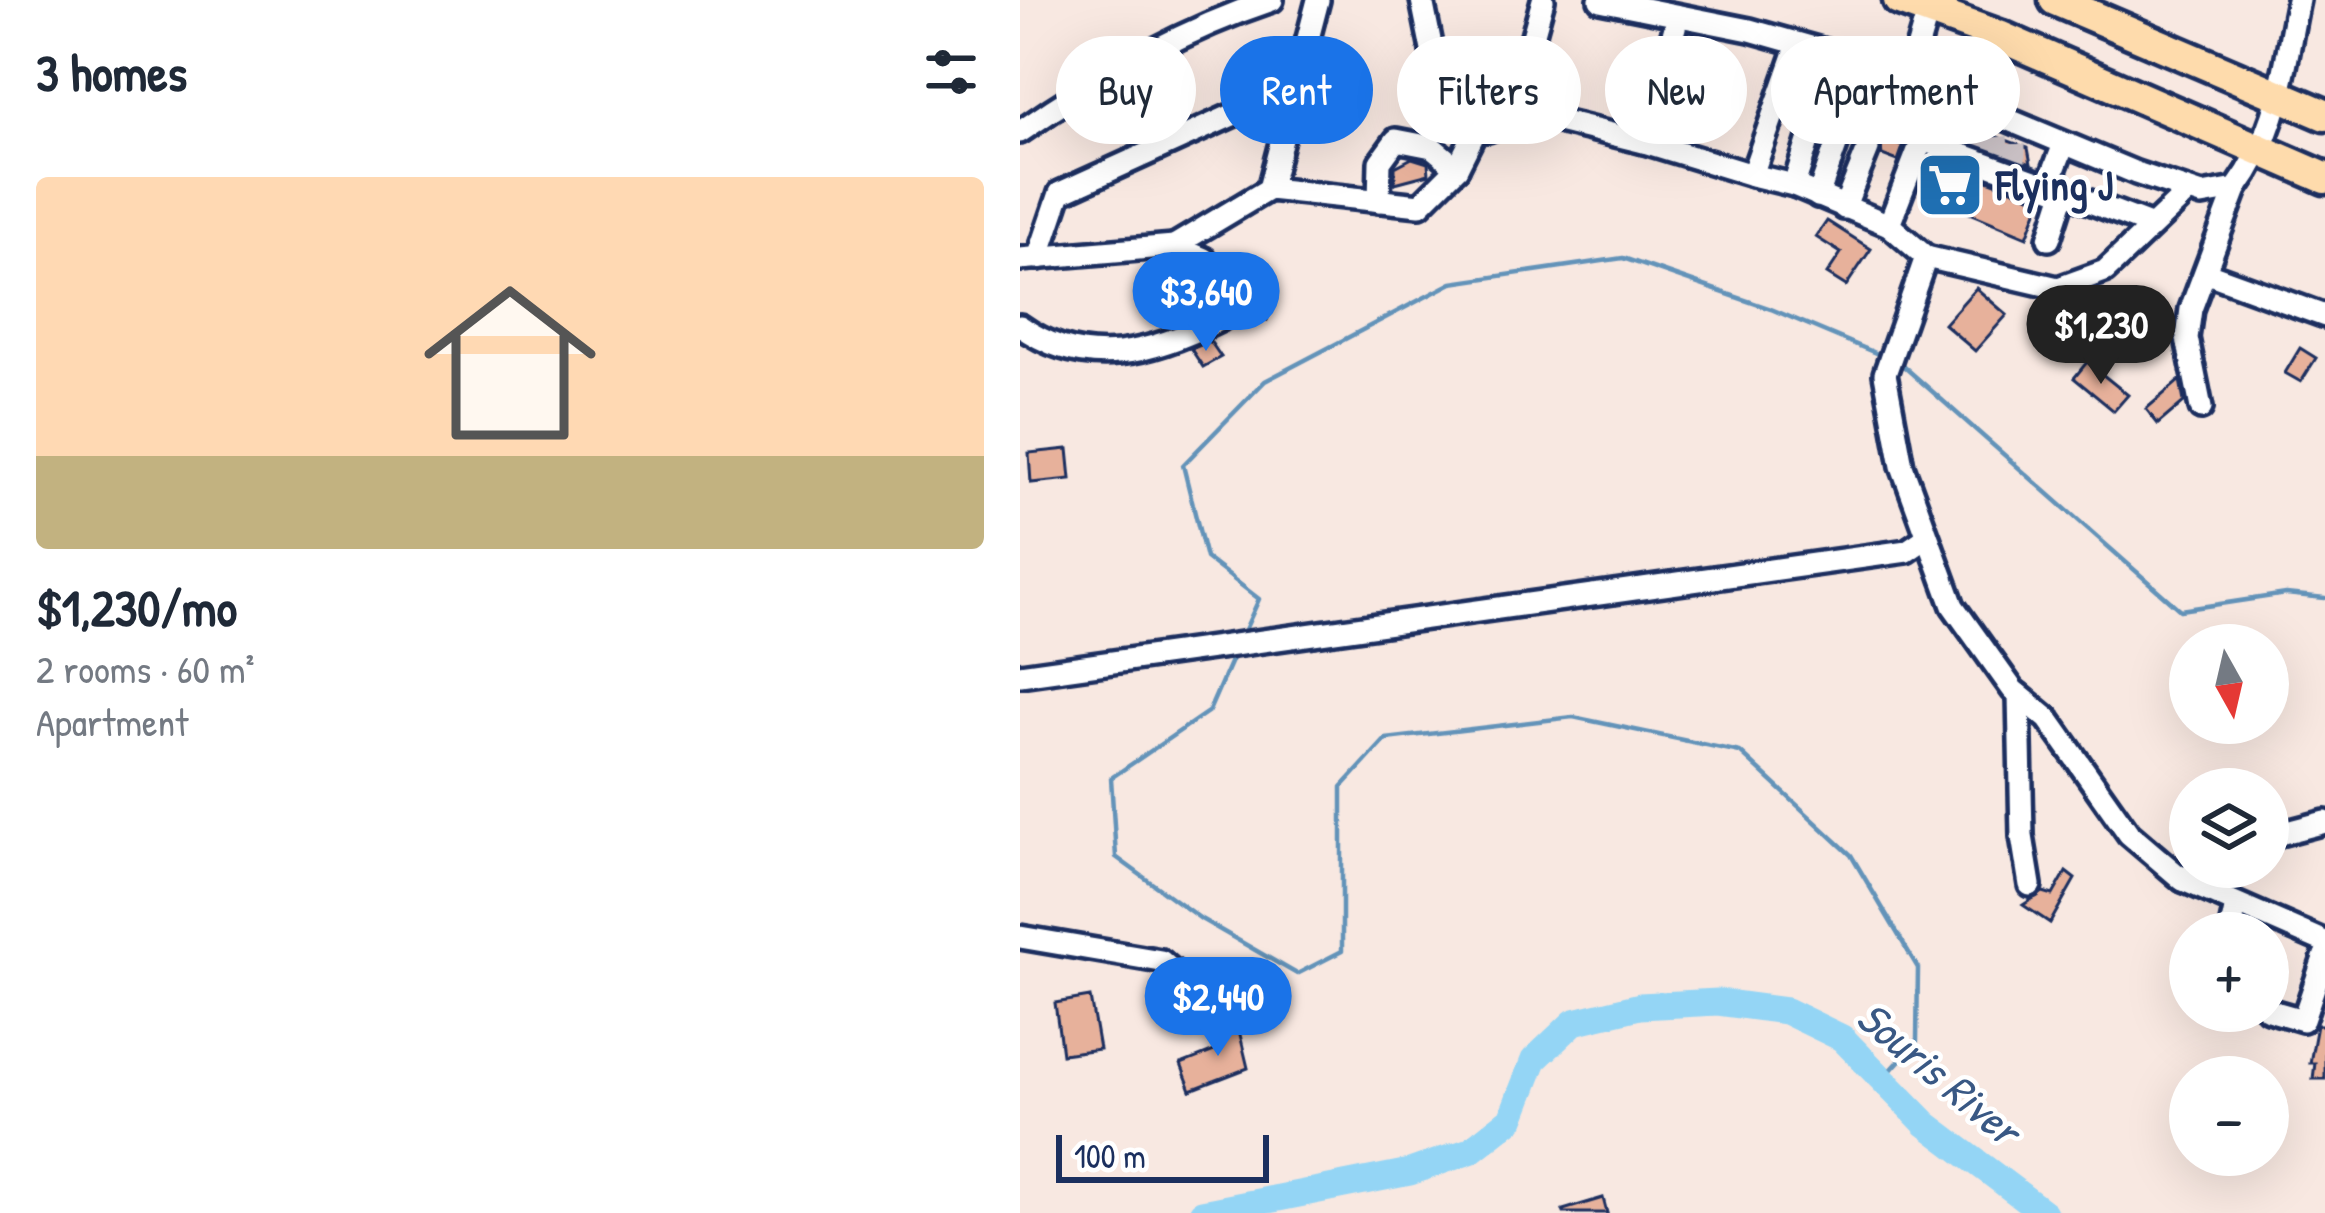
<!DOCTYPE html>
<html lang="en">
<head>
<meta charset="utf-8">
<style>
	body { margin:0; font-family:"Patrick Hand",sans-serif; background:#f2f2f3; color:#1f2937; height:100vh; display:flex; flex-direction:column; font-size:45px; white-space:nowrap }
	* { box-sizing:border-box; margin:0 }
	p { font-size:39px; color:#747a83 }
	.icon { flex:none; width:66px; height:66px; fill:none; stroke:currentColor; stroke-width:2; stroke-linecap:round; stroke-linejoin:round }
	.map { position:relative; flex:1; overflow:hidden }
	.details { display:flex; flex-direction:column; background:#fff; width:1020px }
	.details>* { flex:none }
	.banner { position:absolute; left:36px; top:36px; width:1089px; height:108px; display:flex; gap:24px }
	.needle { width:78px; rotate:172deg }
	.tools { position:absolute; left:1149px; top:624px; display:grid; gap:24px }
	.tools a { display:grid; place-items:center; width:120px; height:120px; border-radius:50%; background:#fff; box-shadow:0 12px 48px #0002; font-size:60px }
	.scale { position:absolute; left:36px; bottom:30px; width:213px; box-sizing:border-box; padding-left:12px; border:6px solid #1b2f5e; border-top:0; font-size:33px; line-height:42px; white-space:nowrap; color:#1b2f5e; -webkit-text-stroke:9px #fff; paint-order:stroke }
	.price { position:absolute; translate:-50% -102px; padding:0 27px; border-radius:42px; background:#1a73e8; color:#fff; font-size:39px; line-height:78px; filter:drop-shadow(0 3px 6px #0008) }
	.price::after { content:''; position:absolute; left:50%; top:72px; width:36px; height:27px; margin-left:-18px; background:inherit; clip-path:polygon(0 0,100% 0,50% 100%) }
	.price.selected { background:#222; color:#fff }
	ul { padding:0; list-style:none }
	li { display:grid; align-content:center; gap:24px; height:636px; padding:0 36px }
	li+li { border-top:3px solid #e0e1e3 }
	li span { display:grid; place-items:center; height:372px; border-radius:12px; color:#555 }
	li>.icon { margin-inline-start:auto }
	span .icon { width:216px; height:216px; fill:#fffc; stroke-width:1 }
	li b { font-size:51px }
	h2 { display:flex; justify-content:space-between; align-items:center; height:144px; padding:0 36px; font-size:51px }
	.chip { padding:0 42px; border-radius:54px; background:#fff; box-shadow:0 12px 48px #0002; font-size:42px; line-height:108px }
	.chip.selected { background:#1a73e8; color:#fff }
	main { display:flex; flex:1; min-height:0 }
	.map>svg:first-child { display:block }
	.lines { fill:none; stroke-linecap:round; stroke-linejoin:round }
	.stream { stroke:#6493b9; stroke-width:4.5 }
	.river { stroke:#94d5f5; stroke-width:27 }
	.building { fill:#e7b19b; stroke:#1b2f5e; stroke-width:3 }
	.minor-tunnel { stroke:#ccc3c7; stroke-width:21; stroke-dasharray:21 10; stroke-linecap:butt }
	.minor-casing { stroke:#1b2f5e; stroke-width:30 }
	.highway-casing { stroke:#1b2f5e; stroke-width:39 }
	.minor { stroke:#fff; stroke-width:21 }
	.highway { stroke:#fedbac; stroke-width:30 }
	.labels { text-anchor:middle; stroke-width:9; stroke-linejoin:round; paint-order:stroke }
	.poi-label { font-size:42px; font-weight:bold; fill:#1b2f5e; stroke:#fff; text-anchor:start }
	.water-label { font-size:45px; font-style:italic; fill:#395884; stroke:#fff }
</style>
</head>
<body>
<main>
<section class="details">
<h2>3 homes<svg class="icon" aria-label="filters" viewBox="0 0 24 24"><path d="M4 7h16M4 17h16"/><circle cx="9" cy="7" r="2"/><circle cx="15" cy="17" r="2"/></svg></h2>
<ul>
<li><span style="background:linear-gradient(#ffd9b3 75%,#c2b280 0)"><svg class="icon" aria-label="home" viewBox="0 0 24 24"><path d="M3 11l9-7 9 7M6 9v11h12V9"/></svg></span><div><b>$1,230/mo</b><p>2 rooms · 60 m²</p><p>Apartment</p></div></li>
</ul>
</section>
<div class="map">
<svg width="1305" height="1213" viewBox="0 0 1305 1213">
	<rect width="100%" height="100%" fill="#f8e8e1"/>
	<filter id="ink" filterUnits="userSpaceOnUse"><feTurbulence type="fractalNoise" baseFrequency=".00833" numOctaves="2"/><feDisplacementMap in="SourceGraphic" scale="24" xChannelSelector="R" yChannelSelector="G"/><feConvolveMatrix kernelMatrix="1 2 1 2 8 2 1 2 1" color-interpolation-filters="sRGB"/></filter>
	<g filter="url(#ink)">
		<g class="lines">
			<g class="stream">
				<path d="M880,363L1160,610L1266,594L1305,598"/>
				<path d="M224,632L239,599L186,558L163,465L245,381L432,283L603,258L751,309L858,354"/>
				<path d="M213,656L189,711L91,778L96,857L181,919L277,974L322,951V787L366,739L553,717L720,752L831,855L898,968L897,1041L863,1079"/>
			</g>
			<path class="river" d="M182,1213L390,1172L450,1151L491,1119L514,1060L554,1022L620,1006L698,1002L766,1011L822,1038L906,1124L1024,1213"/>
		</g>
		<g class="building">
			<path d="M904,110L1008,148L1011,164L908,126Z"/>
			<path d="M839,127L883,147L878,161L862,155L860,141L853,135L833,143Z"/>
			<path d="M392,158L408,163L409,174L375,183V167Z"/>
			<path d="M928,165L1021,200L1007,237L901,193L913,167L926,171Z"/>
			<path d="M807,221L851,249L826,286L807,274L821,253L796,237Z"/>
			<path d="M236,261L254,298L247,320L225,313L230,298L219,266Z"/>
			<path d="M956,288L987,315L955,351L924,324Z"/>
			<path d="M190,341L201,357L183,367L171,349Z"/>
			<path d="M1280,348L1296,358L1281,382L1265,373Z"/>
			<path d="M1067,362L1108,395L1094,411L1054,378Z"/>
			<path d="M1160,380L1164,402L1138,424L1126,409Z"/>
			<path d="M48,449L51,479L11,483L9,453Z"/>
			<path d="M1046,872L1055,879L1030,923L1003,905L1023,892L1033,895Z"/>
			<path d="M70,997L79,1049L42,1054L35,1003Z"/>
			<path d="M217,1022L228,1068L171,1090L161,1064L197,1050L190,1033Z"/>
			<path d="M1297,1025H1305V1079H1293L1295,1063H1290Z"/>
			<path d="M583,1198L587,1213H544L543,1210Z"/>
		</g>
		<g class="lines">
			<g class="minor-tunnel">
				<path d="M923,117L925,138"/>
				<path d="M942,124L943,145"/>
				<path d="M962,131V153"/>
				<path d="M977,137L979,159"/>
				<path d="M995,165V143"/>
			</g>
			<g class="minor-casing">
				<g id="minor">
					<path d="M402,0L419,85L430,111L468,130L483,124L493,110L523,0"/>
					<path d="M580,0L730,30L862,67L1116,173L1182,195L1216,189C1260,129 1263,71 1278,0"/>
					<path d="M911,1L875,125L902,140L1028,186L1044,144"/>
					<path d="M820,103L875,125"/>
					<path d="M493,110L624,142L658,16"/>
					<path d="M0,132C77,78 162,30 252,0"/>
					<path d="M902,140L869,225L906,257"/>
					<path d="M624,142L732,175L778,44"/>
					<path d="M732,175L774,185L816,54"/>
					<path d="M774,185L869,225"/>
					<path d="M1028,186L1130,225"/>
					<path d="M249,189L298,0"/>
					<path d="M1169,191L1085,271L1038,288L906,257L865,374L882,466L933,606L993,690L1028,719L1109,834L1163,880L1182,867"/>
					<path d="M798,196L830,106"/>
					<path d="M359,201L360,162L376,140L412,147L437,168"/>
					<path d="M824,208L848,149"/>
					<path d="M1029,239L1044,192"/>
					<path d="M154,246L249,189L400,205L437,168L458,126"/>
					<path d="M18,258L40,193L272,88"/>
					<path d="M0,259L154,246L184,259L195,281L201,319C133,353 66,373 0,326"/>
					<path d="M1187,273L1305,316"/>
					<path d="M1181,408L1167,338L1171,309L1216,189"/>
					<path d="M0,675L887,551L906,538"/>
					<path d="M999,695L1002,836L1010,885"/>
					<path d="M1248,837L1305,822"/>
					<path d="M1163,880L1305,942"/>
					<path d="M1210,933L1216,905"/>
					<path d="M0,937L141,961L191,1005"/>
					<path d="M1248,1010L1283,1020L1305,955"/>
				</g>
			</g>
			<g class="highway-casing">
				<g id="highway">
					<path d="M879,0L979,36L1305,178"/>
					<path d="M1035,0L1305,115"/>
				</g>
			</g>
			<use href="#minor" class="minor"/>
			<use href="#highway" class="highway"/>
		</g>
	</g>
	<defs>
		<g id="supermarket-square" transform="scale(3.45)"><rect x="-9" y="-9" width="18" height="18" rx="4" fill="#1f6fb2" stroke="#fff"/><path d="M-6-5.5h2.5l.6 2H6L4.5 2H-2.5L-4.4-4H-6ZM-1.5 3.2a1.3 1.3 0 1 0 .1 0ZM3 3.2a1.3 1.3 0 1 0 .1 0Z" fill="#fff"/></g>
	</defs>
	<g fill-rule="evenodd">
		<use href="#supermarket-square" x="930" y="185"/>
	</g>
	<g class="labels">
		<g class="poi-label">
			<text x="976" y="200">Flying J</text>
		</g>
		<g class="water-label">
			<text transform="translate(919 1073) rotate(40)" y="16">Souris River</text>
		</g>
	</g>
</svg>
<div class="tools">
<a><svg class="needle" viewBox="-14 -14 28 28"><path d="M0-13l5 13h-10z" fill="#e53935"/><path d="M0 13l5-13h-10z" fill="#747a83"/></svg></a>
<a><svg class="icon" aria-label="layers" viewBox="0 0 24 24"><path d="M12 4l9 5-9 5-9-5zM3 14l9 5 9-5"/></svg></a>
<a>+</a>
<a>−</a>
</div>
<div class="scale">100 m</div>
<b class="price" style="left:186px;top:354px">$3,640</b>
<b class="price selected" style="left:1081px;top:387px">$1,230</b>
<b class="price" style="left:198px;top:1059px">$2,440</b>
<div class="banner">
<a class="chip">Buy</a>
<a class="chip selected">Rent</a>
<a class="chip">Filters</a>
<a class="chip">New</a>
<a class="chip">Apartment</a>
</div>
</div>
</main>
</body>
</html>
